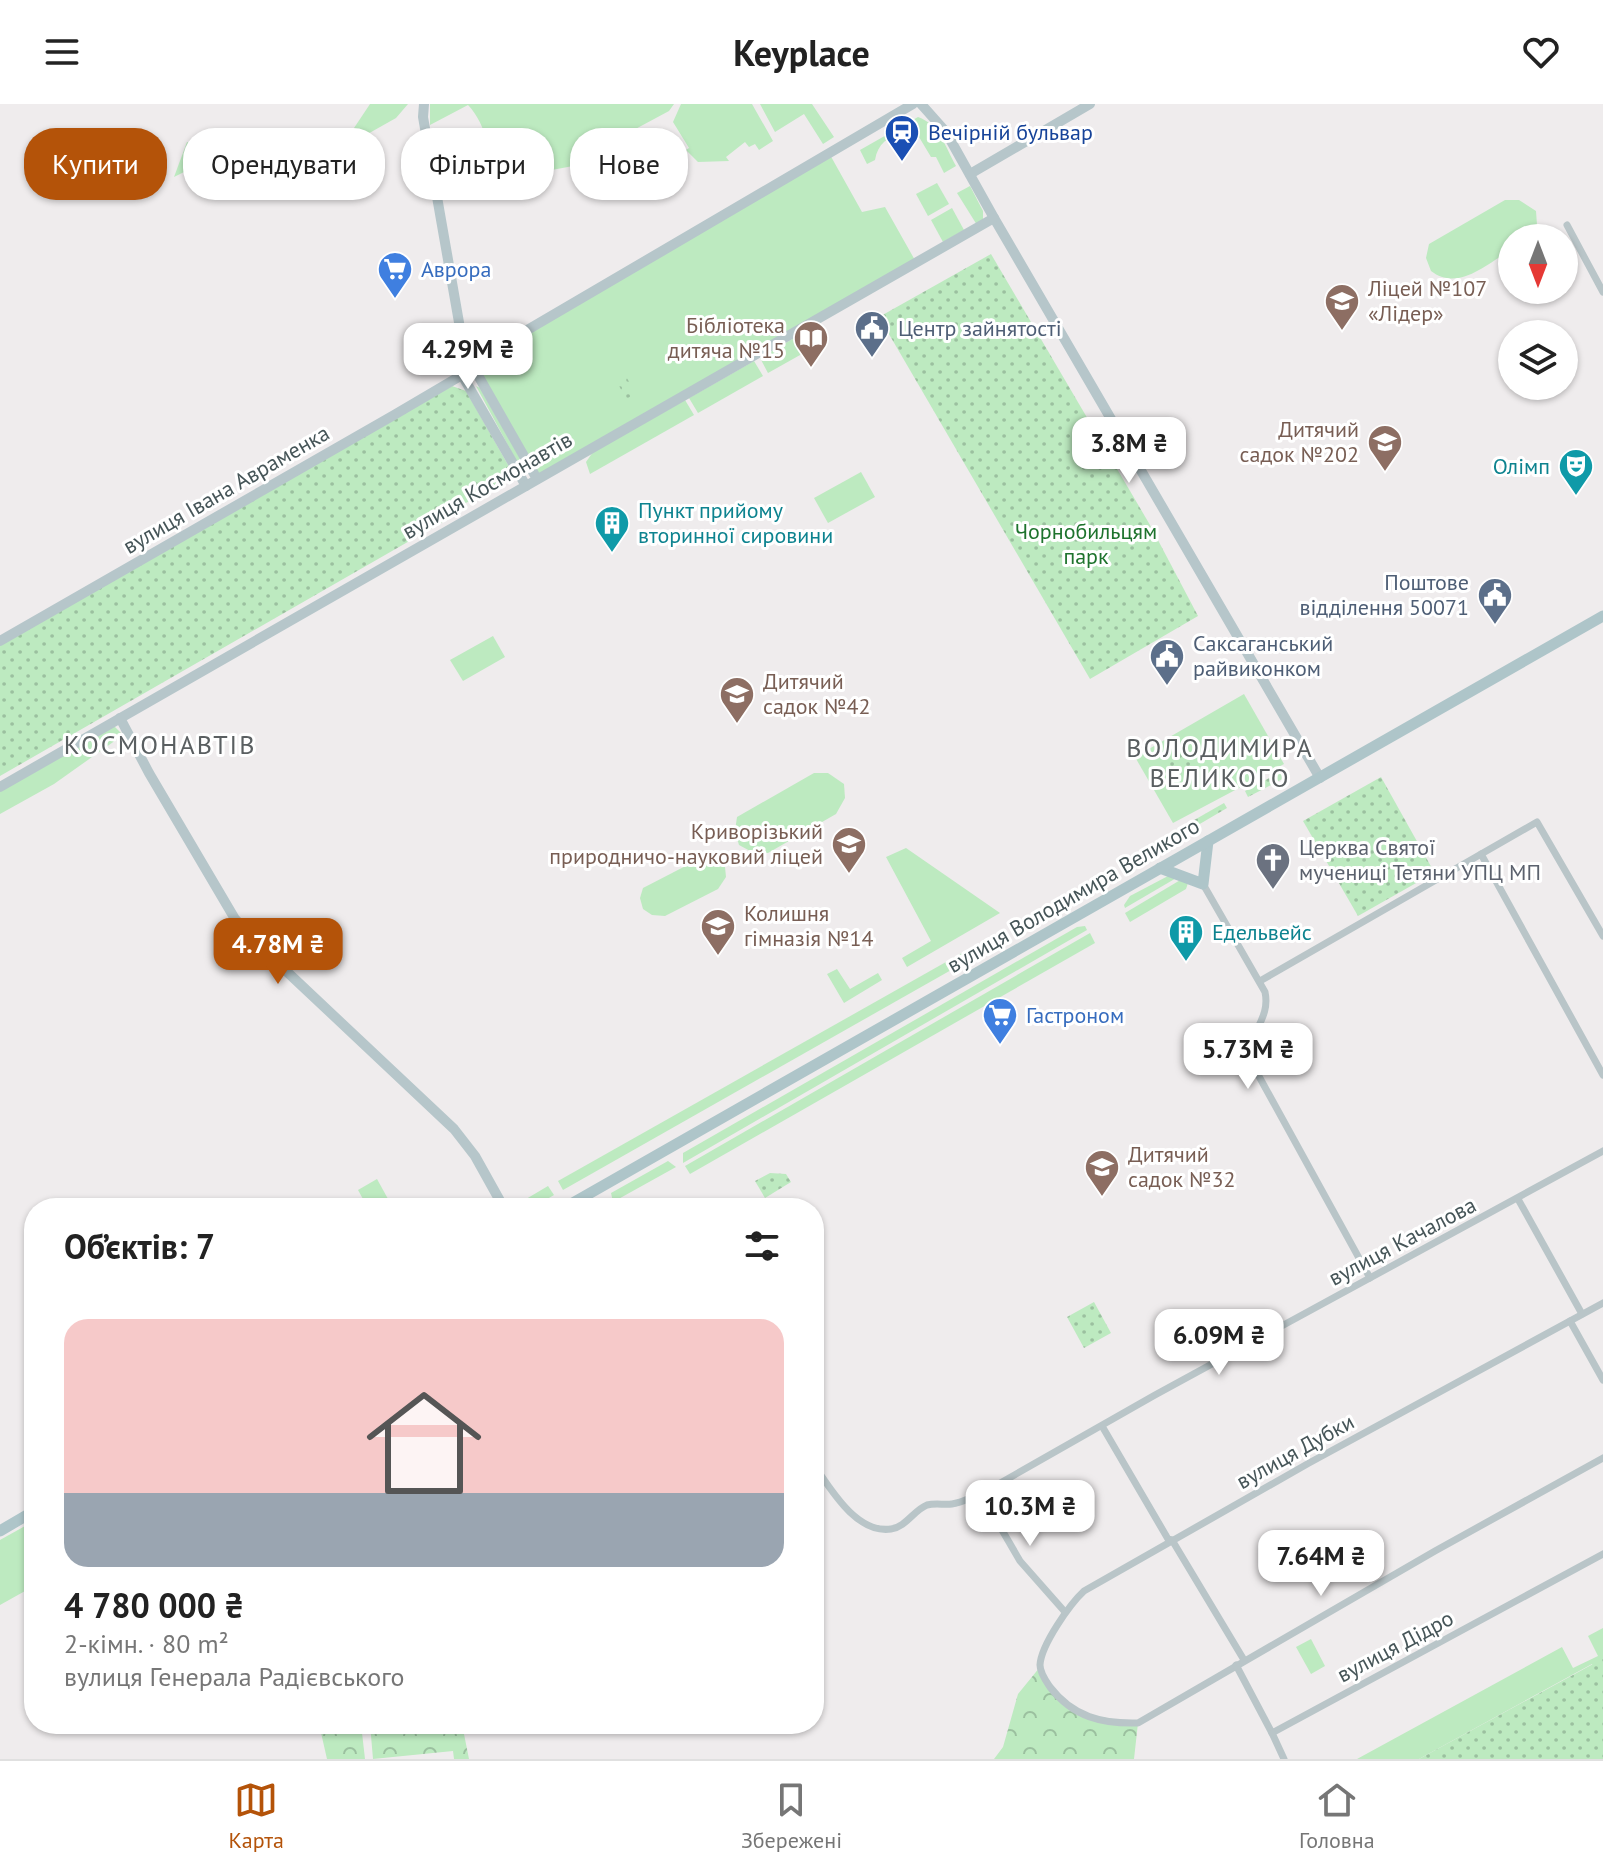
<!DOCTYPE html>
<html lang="uk">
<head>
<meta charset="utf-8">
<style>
	body { margin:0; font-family:"PT Sans",sans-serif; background:#f6f6f6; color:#222; height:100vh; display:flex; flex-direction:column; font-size:30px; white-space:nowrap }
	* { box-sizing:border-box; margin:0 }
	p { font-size:26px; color:#767676 }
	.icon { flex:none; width:44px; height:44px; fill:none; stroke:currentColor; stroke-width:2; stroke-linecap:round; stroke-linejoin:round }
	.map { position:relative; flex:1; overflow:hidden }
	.details { position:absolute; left:24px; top:1094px; width:800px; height:536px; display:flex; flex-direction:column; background:#fff; border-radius:32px; box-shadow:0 2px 6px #0004 }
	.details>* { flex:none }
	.guide { position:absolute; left:24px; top:24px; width:800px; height:72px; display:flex; gap:16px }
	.needle { width:52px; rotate:180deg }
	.fabs { position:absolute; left:1498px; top:120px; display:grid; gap:16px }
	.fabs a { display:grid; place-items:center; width:80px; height:80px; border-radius:50%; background:#fff; box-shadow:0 2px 6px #0004; font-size:40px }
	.price { position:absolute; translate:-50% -68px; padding:0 18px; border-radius:16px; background:#fff; color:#222; font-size:26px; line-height:52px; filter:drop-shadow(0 2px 4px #0008) }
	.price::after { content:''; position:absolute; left:50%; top:48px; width:24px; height:18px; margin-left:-12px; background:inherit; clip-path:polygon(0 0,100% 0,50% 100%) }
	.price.on { background:#b45309; color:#fff }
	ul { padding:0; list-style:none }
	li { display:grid; align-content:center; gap:16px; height:424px; padding:0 40px }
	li+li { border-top:2px solid #e0e0e0 }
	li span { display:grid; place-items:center; height:248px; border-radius:24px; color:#555 }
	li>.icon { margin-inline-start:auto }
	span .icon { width:144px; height:144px; fill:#fffc; stroke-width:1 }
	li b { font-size:34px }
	h2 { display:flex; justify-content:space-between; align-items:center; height:96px; padding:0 40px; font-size:34px }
	.chip { padding:0 28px; border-radius:32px; background:#fff; box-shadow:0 2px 6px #0004; font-size:28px; line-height:72px }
	.chip.on { background:#b45309; color:#fff }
	header { display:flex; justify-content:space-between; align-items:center; height:104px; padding:0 40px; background:#fff; font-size:36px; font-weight:800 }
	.tabs { display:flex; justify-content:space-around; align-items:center; height:112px; border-top:2px solid #e0e0e0; background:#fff; font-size:22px; color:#767676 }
	.tabs a { display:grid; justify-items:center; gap:4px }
	.tabs .on { color:#b45309 }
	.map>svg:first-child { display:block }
	.green { fill:#bdeac0 }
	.forest { fill:url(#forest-crowns) }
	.park { fill:url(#park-dots) }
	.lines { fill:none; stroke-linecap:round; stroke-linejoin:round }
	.street { stroke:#b9c5c8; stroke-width:7 }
	.secondary { stroke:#b6c6ca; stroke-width:10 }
	.primary { stroke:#aec5c9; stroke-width:11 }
	.labels { text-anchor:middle; stroke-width:6; stroke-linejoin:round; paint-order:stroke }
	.transit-label { font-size:22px; fill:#164399; stroke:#fff; text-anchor:start }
	.shop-label { font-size:22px; fill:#366cbe; stroke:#fff; text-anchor:start }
	.education-label { font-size:22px; fill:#785e54; stroke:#fff; text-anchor:start }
	.service-label { font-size:22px; fill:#4e5e75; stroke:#fff; text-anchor:start }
	.culture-label { font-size:22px; fill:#0d838f; stroke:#fff; text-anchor:start }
	.street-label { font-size:22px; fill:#465558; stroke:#fff }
	.park-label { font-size:22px; fill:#1e732d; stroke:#fff }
	.worship-label { font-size:22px; fill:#5b616d; stroke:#fff; text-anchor:start }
	.quarter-label { font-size:26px; letter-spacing:2px; fill:#5a5f61; stroke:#fff }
</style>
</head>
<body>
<header><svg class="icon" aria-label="menu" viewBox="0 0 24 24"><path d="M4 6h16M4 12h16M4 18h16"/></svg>Keyplace<svg class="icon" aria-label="heart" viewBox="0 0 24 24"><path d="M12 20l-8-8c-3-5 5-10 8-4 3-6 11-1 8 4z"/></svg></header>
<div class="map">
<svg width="1603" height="1655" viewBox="0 0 1603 1655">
	<defs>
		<pattern id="forest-crowns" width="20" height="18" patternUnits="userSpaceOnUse" patternTransform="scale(2)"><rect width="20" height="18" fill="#bdeac0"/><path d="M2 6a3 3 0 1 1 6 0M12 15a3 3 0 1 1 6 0" fill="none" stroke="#9bc09f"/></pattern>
		<pattern id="park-dots" width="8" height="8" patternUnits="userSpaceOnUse" patternTransform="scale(2)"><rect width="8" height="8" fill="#bdeac0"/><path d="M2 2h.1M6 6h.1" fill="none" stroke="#9bc09f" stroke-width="1.8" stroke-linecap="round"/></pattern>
	</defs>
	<rect width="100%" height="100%" fill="#efeced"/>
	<g class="green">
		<path d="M370,0H408L396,14L286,76L282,69L352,27Z"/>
		<path d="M430,0H674L669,7L628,29L638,57L589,59L494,77C490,50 487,21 468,1L430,21Z"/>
		<path d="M681,0H752L773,37L759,46L755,40L749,43L745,38L726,53L729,57L698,58L686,46L689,44L673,18Z"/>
		<path d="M760,0H812L834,33L823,40L804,10L775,28Z"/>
		<path d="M918,13C939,20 946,44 956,62L944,69L936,53H931L913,23L909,25L908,32C890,30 878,38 875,56L867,60L860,46Z"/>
		<path d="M187,38L226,47L174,73Z"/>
		<path d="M829,49L862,108L885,103L916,158L537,375L471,259Z"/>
		<path d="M937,79L949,100L928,112L916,90Z"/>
		<path d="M970,82L983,107V117L977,121L957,89Z"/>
		<path d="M1505,96H1519L1536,107L1537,121L1530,134H1512V145C1487,160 1458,188 1431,167L1426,154L1429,140Z"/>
		<path d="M952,104L964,126L943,138L931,116Z"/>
		<path d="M801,230L809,246L768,269L760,254Z"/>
		<path d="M754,257L763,272L698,309L689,294Z"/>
		<path d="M476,282L480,284L520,354L519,358H517Z"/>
		<path d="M685,296L694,311L590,370L586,358L593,348Z"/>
		<path d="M861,368L875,393L828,419L814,394Z"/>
		<path d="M493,532L505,553L463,577L450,556Z"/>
		<path d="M1244,590L1284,660L1173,719L1135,653Z"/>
		<path d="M114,622L123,631L54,680L0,710V685Z"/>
		<path d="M814,669H828L844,680L845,694L836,710L768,749L752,748L739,741L735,727L737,713Z"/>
		<path d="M906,744L1000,809L907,863L902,854L931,837L886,753Z"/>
		<path d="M703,753L713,754L725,763L726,773L718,785L665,812L652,811L643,805L640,794L643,784Z"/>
		<path d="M1168,772L1178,773L1125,804L1124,801L1130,792Z"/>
		<path d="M1182,775L1188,779L1186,785L1130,818L1125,809Z"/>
		<path d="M1085,822L1087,826L683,1059V1049L1077,823Z"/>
		<path d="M1090,829L1095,839L690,1070L685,1062Z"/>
		<path d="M969,845L970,851L960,861L563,1086L558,1077Z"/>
		<path d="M837,865L850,885L878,869L882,876L844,899L827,870Z"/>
		<path d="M668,1057L676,1063L613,1098L611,1089Z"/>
		<path d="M377,1075L393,1104H368L358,1086Z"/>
		<path d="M548,1082L554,1091L532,1104H519L521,1098Z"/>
		<path d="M34,1417V1482L0,1501V1436Z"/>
		<path d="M1603,1524V1579L1592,1560L1419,1655H1357L1562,1543L1573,1564L1598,1552L1588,1532Z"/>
		<path d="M1311,1535L1325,1562L1311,1570L1296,1543Z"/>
	</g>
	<g class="forest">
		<path d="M1040,1563L1053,1586L1082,1610L1138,1619L1134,1655H994L1003,1643L1018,1590Z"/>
		<path d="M319,1620H361L365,1655H327Z"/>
		<path d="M370,1620H462L469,1655H454L453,1647L373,1655Z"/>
	</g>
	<g class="park">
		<path d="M991,150L1150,421L1198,512L1090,575L879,213Z"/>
		<path d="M624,269L636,290L626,295L615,274Z"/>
		<path d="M452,282L466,287L511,366L505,382L454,404L446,416L0,672V540Z"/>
		<path d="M1181,640L1200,673L1176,687L1156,654Z"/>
		<path d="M1286,665L1290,671L1248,693L1245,687Z"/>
		<path d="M1381,673L1433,766L1432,770L1358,812L1303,717Z"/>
		<path d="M1224,699L1227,704L1164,741L1147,743Z"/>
		<path d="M770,1069L786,1070L791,1078L765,1094L755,1077Z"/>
		<path d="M1094,1198L1111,1229L1084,1244L1067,1213Z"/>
		<path d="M1603,1555V1655H1419L1593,1560Z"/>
	</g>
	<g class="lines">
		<g class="street">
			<path d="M1567,121L1603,188"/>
			<path d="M1481,750L1603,971"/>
			<path d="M1203,780L1265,888C1271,916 1247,929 1250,956L1370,1174"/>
			<path d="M1260,877L1537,718L1603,832"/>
			<path d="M1518,1095L1582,1210"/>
			<path d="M1603,1199L1309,1359L1084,1487C1070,1500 1041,1541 1040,1561C1040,1569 1046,1577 1050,1583C1073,1613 1102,1620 1138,1619L1435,1447L1603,1354"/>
			<path d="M1570,1217L1603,1276"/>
			<path d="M1102,1322L1168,1435L1172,1436L1244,1556"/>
			<path d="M814,1361C830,1384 856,1430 891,1425C906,1423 914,1406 927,1401C935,1399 944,1401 952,1400C961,1399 972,1393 981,1390L1155,1291L1603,1047"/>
			<path d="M981,1390L1020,1457L1065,1508"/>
			<path d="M1236,1561L1272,1629L1603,1450"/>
			<path d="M1272,1629L1284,1655"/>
		</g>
		<g class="secondary">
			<path d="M424,0L423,13L467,264"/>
			<path d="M921,0L946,28L994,114L1320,674"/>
			<path d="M970,70L1090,0"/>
			<path d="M471,259L537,375"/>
			<path d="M462,271L526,382"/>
			<path d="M0,537L394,311L462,271L471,259L913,0"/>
			<path d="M120,614L149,669L235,815L267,849L454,1025L475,1052L504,1104"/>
			<path d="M0,683L994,114"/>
		</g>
		<g class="primary">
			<path d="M1160,764L1203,780L1208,737"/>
			<path d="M564,1104L1603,512"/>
			<path d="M0,1427L34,1407"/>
		</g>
	</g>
	<defs>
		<g id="station-pin" transform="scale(1.8)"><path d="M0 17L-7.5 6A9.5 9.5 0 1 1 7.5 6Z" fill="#1a4fb4" stroke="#fff"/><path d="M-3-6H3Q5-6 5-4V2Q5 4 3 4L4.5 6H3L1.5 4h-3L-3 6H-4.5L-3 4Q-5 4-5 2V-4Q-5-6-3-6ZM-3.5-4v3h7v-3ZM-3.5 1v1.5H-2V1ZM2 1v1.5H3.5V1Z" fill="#fff"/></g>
		<g id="supermarket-pin" transform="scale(1.8)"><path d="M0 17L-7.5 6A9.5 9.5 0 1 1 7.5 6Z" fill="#3f7fe0" stroke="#fff"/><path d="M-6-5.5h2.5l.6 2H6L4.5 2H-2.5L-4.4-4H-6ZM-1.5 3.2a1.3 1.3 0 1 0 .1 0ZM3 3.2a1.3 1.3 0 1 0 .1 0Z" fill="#fff"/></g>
		<g id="school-pin" transform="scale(1.8)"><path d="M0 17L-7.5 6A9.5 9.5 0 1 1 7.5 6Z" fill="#8d6e63" stroke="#fff"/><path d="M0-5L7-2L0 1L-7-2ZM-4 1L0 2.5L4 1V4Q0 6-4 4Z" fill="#fff"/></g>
		<g id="civic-pin" transform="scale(1.8)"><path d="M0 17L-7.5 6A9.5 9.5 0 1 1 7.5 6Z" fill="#5c6f8a" stroke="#fff"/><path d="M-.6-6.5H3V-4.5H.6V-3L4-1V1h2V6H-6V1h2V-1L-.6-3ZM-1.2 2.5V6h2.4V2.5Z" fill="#fff"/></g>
		<g id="library-pin" transform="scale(1.8)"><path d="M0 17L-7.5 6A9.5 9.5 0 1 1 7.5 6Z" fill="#8d6e63" stroke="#fff"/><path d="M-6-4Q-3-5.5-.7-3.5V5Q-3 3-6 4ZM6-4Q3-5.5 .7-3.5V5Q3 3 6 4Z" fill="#fff"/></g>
		<g id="theatre-pin" transform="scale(1.8)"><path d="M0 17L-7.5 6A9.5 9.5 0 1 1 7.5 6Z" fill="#0f9aa8" stroke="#fff"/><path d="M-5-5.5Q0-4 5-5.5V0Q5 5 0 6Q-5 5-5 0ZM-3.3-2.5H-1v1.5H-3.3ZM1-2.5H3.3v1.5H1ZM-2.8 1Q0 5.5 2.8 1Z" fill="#fff"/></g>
		<g id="building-pin" transform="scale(1.8)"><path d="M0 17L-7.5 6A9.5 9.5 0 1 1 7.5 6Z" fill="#0f9aa8" stroke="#fff"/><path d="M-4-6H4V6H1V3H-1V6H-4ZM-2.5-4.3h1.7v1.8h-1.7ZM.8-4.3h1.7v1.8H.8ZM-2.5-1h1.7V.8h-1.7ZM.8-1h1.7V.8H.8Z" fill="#fff"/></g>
		<g id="church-pin" transform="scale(1.8)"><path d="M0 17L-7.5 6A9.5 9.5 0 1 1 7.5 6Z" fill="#6b7280" stroke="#fff"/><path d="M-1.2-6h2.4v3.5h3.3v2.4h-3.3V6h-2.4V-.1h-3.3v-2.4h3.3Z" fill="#fff"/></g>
	</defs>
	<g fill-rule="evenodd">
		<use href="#station-pin" x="902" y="28"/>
		<use href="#supermarket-pin" x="395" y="165"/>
		<use href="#school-pin" x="1342" y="197"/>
		<use href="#civic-pin" x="872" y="224"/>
		<use href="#library-pin" x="811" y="234"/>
		<use href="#school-pin" x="1385" y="338"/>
		<use href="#theatre-pin" x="1576" y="362"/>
		<use href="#building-pin" x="612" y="419"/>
		<use href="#civic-pin" x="1495" y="491"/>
		<use href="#civic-pin" x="1167" y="552"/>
		<use href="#school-pin" x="737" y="590"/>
		<use href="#school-pin" x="849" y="740"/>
		<use href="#church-pin" x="1273" y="756"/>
		<use href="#school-pin" x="718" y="822"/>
		<use href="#building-pin" x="1186" y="828"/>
		<use href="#supermarket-pin" x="1000" y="911"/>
		<use href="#school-pin" x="1102" y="1063"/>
	</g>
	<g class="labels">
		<g class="transit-label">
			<text x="928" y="36">Вечірній бульвар</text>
		</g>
		<g class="shop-label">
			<text x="421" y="173">Аврора</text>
			<text x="1026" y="919">Гастроном</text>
		</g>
		<g class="education-label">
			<text x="1368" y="192">Ліцей №107<tspan x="1368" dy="25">«Лідер»</tspan></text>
			<text x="785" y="229" text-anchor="end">Бібліотека<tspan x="785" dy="25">дитяча №15</tspan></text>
			<text x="1359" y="333" text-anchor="end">Дитячий<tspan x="1359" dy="25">садок №202</tspan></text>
			<text x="763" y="585">Дитячий<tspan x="763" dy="25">садок №42</tspan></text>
			<text x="823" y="735" text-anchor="end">Криворізький<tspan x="823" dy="25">природничо-науковий ліцей</tspan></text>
			<text x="744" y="817">Колишня<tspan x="744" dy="25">гімназія №14</tspan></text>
			<text x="1128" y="1058">Дитячий<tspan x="1128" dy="25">садок №32</tspan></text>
		</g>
		<g class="service-label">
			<text x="898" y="232">Центр зайнятості</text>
			<text x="1469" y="486" text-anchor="end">Поштове<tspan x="1469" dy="25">відділення 50071</tspan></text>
			<text x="1193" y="547">Саксаганський<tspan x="1193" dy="25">райвиконком</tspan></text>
		</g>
		<g class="culture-label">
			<text x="1550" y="370" text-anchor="end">Олімп</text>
			<text x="638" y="414">Пункт прийому<tspan x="638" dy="25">вторинної сировини</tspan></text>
			<text x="1212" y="836">Едельвейс</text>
		</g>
		<g class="street-label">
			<text transform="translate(487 381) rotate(-30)" y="8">вулиця Космонавтів</text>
			<text transform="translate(226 385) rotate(-30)" y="8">вулиця Івана Авраменка</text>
			<text transform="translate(1073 791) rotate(-30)" y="8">вулиця Володимира Великого</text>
			<text transform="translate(1402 1137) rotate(-28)" y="8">вулиця Качалова</text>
			<text transform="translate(1295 1347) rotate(-29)" y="8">вулиця Дубки</text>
			<text transform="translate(1395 1542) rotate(-28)" y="8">вулиця Дідро</text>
		</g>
		<g class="park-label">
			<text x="1086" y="435">Чорнобильцям<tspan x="1086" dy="25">парк</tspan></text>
		</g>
		<g class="worship-label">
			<text x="1299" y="751">Церква Святої<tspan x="1299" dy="25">мучениці Тетяни УПЦ МП</tspan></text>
		</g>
		<g class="quarter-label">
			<text x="160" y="650">КОСМОНАВТІВ</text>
			<text x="1220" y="653">ВОЛОДИМИРА<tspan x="1220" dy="30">ВЕЛИКОГО</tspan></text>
		</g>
	</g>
</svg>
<div class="fabs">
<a><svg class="needle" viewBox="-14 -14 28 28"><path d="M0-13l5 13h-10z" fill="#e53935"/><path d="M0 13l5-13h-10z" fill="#767676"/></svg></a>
<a><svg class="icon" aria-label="layers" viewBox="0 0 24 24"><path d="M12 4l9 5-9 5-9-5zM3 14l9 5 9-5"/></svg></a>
</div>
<b class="price" style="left:468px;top:287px">4.29M ₴</b>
<b class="price" style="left:1129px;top:381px">3.8M ₴</b>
<b class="price on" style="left:278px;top:882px">4.78M ₴</b>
<b class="price" style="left:1248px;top:987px">5.73M ₴</b>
<b class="price" style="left:1219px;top:1273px">6.09M ₴</b>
<b class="price" style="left:1030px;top:1444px">10.3M ₴</b>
<b class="price" style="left:1321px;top:1494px">7.64M ₴</b>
<div class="guide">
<a class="chip on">Купити</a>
<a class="chip">Орендувати</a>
<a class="chip">Фільтри</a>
<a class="chip">Нове</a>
</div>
<section class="details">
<h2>Об’єктів: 7<svg class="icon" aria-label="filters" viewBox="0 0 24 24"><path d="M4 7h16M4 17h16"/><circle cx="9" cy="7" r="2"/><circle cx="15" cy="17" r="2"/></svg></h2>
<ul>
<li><span style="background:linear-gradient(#f6c9c9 70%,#9aa5b1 0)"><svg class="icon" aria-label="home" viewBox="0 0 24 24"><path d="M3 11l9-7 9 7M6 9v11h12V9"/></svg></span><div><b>4 780 000 ₴</b><p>2-кімн. · 80 m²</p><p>вулиця Генерала Радієвського</p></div></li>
</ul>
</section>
</div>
<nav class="tabs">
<a class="on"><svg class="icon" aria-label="map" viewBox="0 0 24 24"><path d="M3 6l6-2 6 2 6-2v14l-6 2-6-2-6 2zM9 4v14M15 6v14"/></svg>Карта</a>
<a><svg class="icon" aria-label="saved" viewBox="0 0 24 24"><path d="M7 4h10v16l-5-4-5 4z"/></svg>Збережені</a>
<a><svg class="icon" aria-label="home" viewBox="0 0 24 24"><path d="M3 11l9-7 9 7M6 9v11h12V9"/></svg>Головна</a>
</nav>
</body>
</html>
